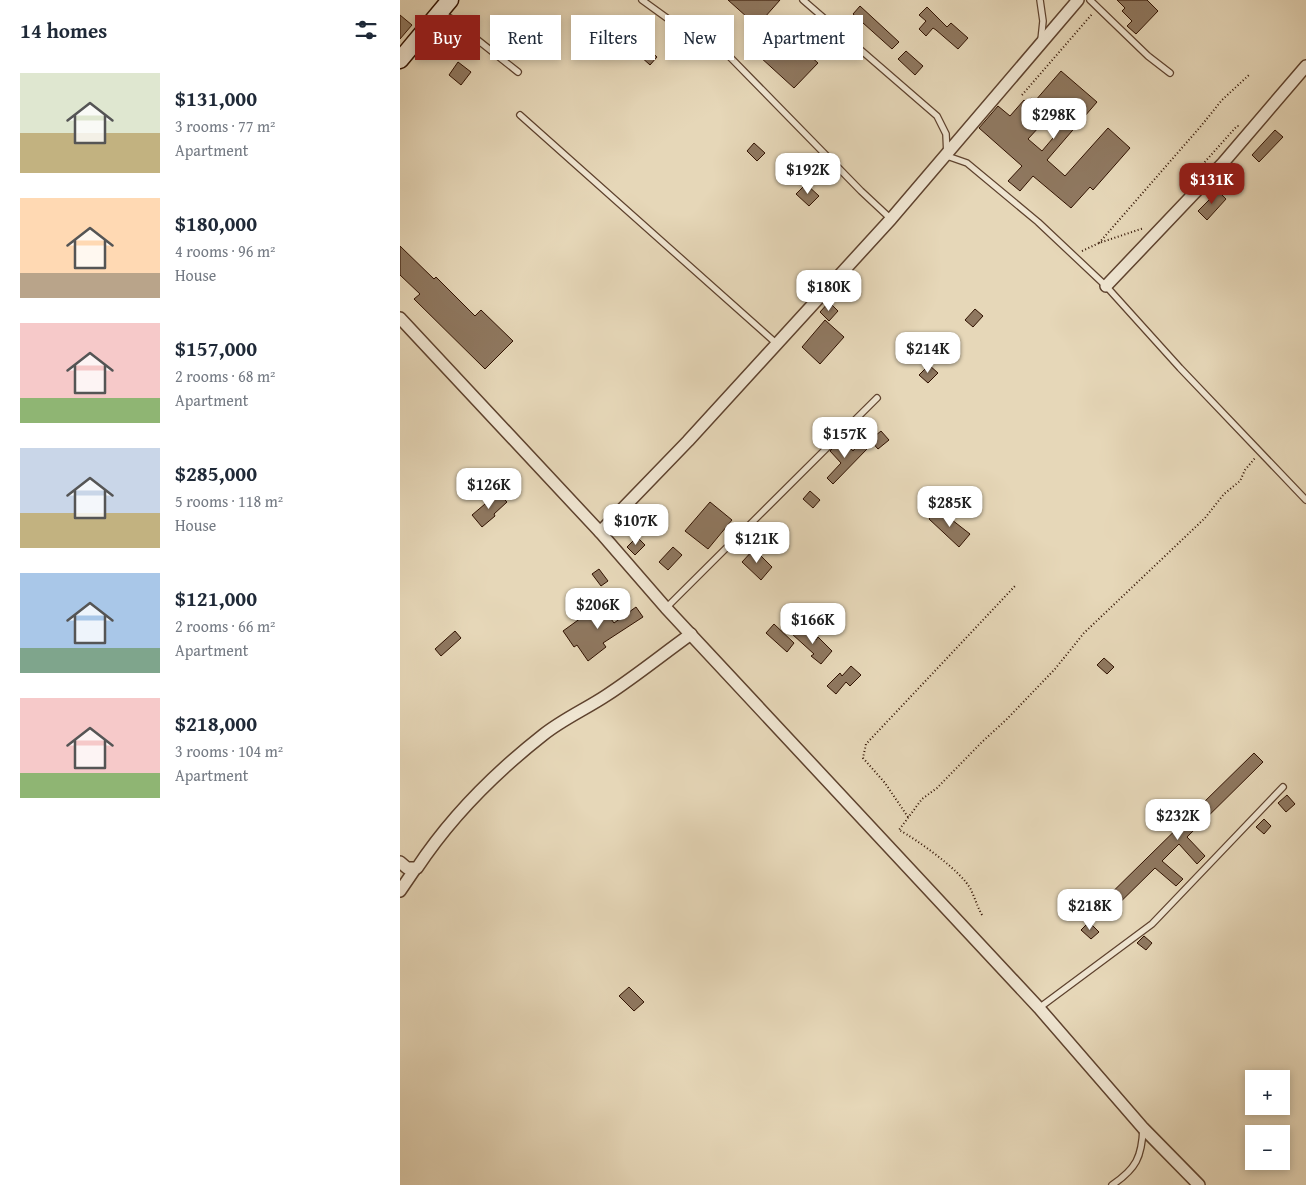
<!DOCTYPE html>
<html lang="en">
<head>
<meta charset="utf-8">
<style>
	body { margin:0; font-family:"Gentium Book Plus",serif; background:#f2f2f3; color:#1f2937; height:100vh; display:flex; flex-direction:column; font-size:19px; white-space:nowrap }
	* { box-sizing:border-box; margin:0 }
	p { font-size:16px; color:#747a83 }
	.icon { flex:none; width:28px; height:28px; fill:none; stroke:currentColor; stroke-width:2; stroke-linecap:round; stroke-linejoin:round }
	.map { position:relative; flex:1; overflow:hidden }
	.drawer { display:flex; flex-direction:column; background:#fff; width:400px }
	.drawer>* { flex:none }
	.top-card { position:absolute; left:15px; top:15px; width:475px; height:45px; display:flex; gap:10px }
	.controls { position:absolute; left:845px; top:1070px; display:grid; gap:10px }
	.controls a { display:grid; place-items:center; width:45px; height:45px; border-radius:0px; background:#fff; box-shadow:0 2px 8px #0003; font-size:25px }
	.price { position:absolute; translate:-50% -42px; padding:0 11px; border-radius:10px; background:#fff; color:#222; font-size:16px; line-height:32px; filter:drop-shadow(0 1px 2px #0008) }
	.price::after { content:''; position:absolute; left:50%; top:30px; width:15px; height:11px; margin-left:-8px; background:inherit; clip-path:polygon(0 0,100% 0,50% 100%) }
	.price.active { background:#8f2418; color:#fff }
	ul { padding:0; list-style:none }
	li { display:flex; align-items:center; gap:15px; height:125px; padding:0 20px }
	li span { display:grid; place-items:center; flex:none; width:140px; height:100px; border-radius:0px; color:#555 }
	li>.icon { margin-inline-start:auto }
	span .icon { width:60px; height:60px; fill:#fffc; stroke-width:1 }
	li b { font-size:21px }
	h2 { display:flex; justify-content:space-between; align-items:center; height:60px; padding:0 20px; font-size:21px }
	.chip { padding:0 18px; border-radius:0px; background:#fff; box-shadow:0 2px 8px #0003; font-size:18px; line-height:45px }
	.chip.active { background:#8f2418; color:#fff }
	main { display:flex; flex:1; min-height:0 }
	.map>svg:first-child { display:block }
	.building { fill:#8f7860; stroke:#301100; fill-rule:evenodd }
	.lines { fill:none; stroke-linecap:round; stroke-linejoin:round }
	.lane-casing { stroke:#5e422e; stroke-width:8 }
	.street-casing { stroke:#5e422e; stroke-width:14 }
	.secondary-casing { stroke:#301100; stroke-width:19 }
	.path { stroke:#301100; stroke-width:2; stroke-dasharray:1 2.5; stroke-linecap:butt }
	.lane { stroke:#efe5d1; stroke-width:5.5 }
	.street { stroke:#efe5d1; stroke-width:11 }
	.secondary { stroke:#efe5d1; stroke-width:16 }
</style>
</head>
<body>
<main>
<section class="drawer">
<h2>14 homes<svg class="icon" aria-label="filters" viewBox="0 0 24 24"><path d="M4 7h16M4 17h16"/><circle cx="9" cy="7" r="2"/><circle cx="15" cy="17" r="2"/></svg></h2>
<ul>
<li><span style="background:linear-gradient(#dfe7d0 60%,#c2b280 0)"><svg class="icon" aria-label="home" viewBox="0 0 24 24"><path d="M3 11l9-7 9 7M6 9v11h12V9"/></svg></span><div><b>$131,000</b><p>3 rooms · 77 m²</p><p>Apartment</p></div></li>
<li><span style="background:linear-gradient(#ffd9b3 75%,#b9a48a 0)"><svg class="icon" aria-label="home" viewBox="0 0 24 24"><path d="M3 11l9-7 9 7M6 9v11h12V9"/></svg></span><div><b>$180,000</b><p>4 rooms · 96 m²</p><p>House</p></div></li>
<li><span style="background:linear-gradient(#f6c9c9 75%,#8fb573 0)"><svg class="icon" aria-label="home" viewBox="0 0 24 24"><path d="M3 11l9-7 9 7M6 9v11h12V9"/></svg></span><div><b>$157,000</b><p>2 rooms · 68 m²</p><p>Apartment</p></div></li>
<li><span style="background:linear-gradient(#c9d6e8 65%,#c2b280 0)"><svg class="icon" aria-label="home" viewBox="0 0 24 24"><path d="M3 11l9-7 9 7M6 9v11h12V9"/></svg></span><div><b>$285,000</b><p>5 rooms · 118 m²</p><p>House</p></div></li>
<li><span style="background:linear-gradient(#a9c7e8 75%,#7fa58c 0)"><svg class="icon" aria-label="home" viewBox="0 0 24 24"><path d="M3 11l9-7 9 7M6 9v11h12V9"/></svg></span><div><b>$121,000</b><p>2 rooms · 66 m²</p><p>Apartment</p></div></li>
<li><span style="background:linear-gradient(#f6c9c9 75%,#8fb573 0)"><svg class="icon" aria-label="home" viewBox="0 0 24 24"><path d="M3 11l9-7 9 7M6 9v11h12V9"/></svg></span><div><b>$218,000</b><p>3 rooms · 104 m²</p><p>Apartment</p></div></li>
</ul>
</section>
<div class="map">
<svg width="906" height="1185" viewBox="0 0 906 1185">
	<rect width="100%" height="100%" fill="#e6d7b8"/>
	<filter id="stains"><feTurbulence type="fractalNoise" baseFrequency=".004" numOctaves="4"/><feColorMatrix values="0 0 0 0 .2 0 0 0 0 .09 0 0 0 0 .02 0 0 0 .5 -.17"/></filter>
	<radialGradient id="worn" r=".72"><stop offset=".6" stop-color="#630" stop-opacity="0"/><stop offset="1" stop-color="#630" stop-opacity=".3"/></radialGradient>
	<g class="building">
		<path d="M328,0H380L357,26Z"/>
		<path d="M717,0H747L758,11L736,34L727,26L732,21L722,11L725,8Z"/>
		<path d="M460,6L499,42L492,49L453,14Z"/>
		<path d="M527,7L547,27L551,23L568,38L558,49L536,30L533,28L526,36L519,29L526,21L519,15Z"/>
		<path d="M0,15L12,25L0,39Z"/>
		<path d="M214,18L257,57L250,65L207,26Z"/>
		<path d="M383,32L418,63L394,88L360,57Z"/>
		<path d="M506,51L523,66L515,75L498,59Z"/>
		<path d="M58,62L71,72L61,85L49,75Z"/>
		<path d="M661,71L697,102L647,160L665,176L708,128L730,148L693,190L690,187L671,208L633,176L620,191L608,181L622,166L579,128L598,106L610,116L624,100L627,103L631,98L635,101ZM651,114L664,125L642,151L628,139Z"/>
		<path d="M875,130L883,137L859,162L852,155Z"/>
		<path d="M354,143L365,153L357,161L347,151Z"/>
		<path d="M406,184L419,196L409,206L396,194Z"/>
		<path d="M818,191L826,199L807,220L798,211Z"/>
		<path d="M0,246L34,279L36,277L75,316L81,310L113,341L85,369L14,299L20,294L0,275Z"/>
		<path d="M429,302L438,311L429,321L420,312Z"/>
		<path d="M575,309L583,316L573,327L565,320Z"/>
		<path d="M425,320L444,337L420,364L402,347Z"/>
		<path d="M529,365L538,373L528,383L519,375Z"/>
		<path d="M481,431L489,440L478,449L470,440Z"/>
		<path d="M442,439L453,451L460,443L467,449L433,484L427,478L441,463L430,451Z"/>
		<path d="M410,491L420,500L413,508L403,499Z"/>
		<path d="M98,493L107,502L94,514L95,516L82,527L72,515Z"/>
		<path d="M310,502L332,520L308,549L285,531Z"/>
		<path d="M538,509L570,534L559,547L529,519Z"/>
		<path d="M237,537L245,545L235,555L227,547Z"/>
		<path d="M273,547L282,555L268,570L259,562Z"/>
		<path d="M354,549L372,567L361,580L342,562Z"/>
		<path d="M199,569L208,581L201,586L192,574Z"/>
		<path d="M198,601L214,623L236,607L243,617L203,643L206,647L188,661L177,645L174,647L163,631L192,610L190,607Z"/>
		<path d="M374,624L394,643L387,652L366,633Z"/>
		<path d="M400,626L416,640L418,637L432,651L421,664L411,656L414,654L392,634Z"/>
		<path d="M55,631L61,638L41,656L35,649Z"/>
		<path d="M704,658L714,667L707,674L697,665Z"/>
		<path d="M451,666L461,675L450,686L446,682L436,694L427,686L440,673L442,676Z"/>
		<path d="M854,753L863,762L787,837L805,856L797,864L779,844L762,861L783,879L776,886L755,868L701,921L692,912Z"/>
		<path d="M887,795L895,804L886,812L878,803Z"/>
		<path d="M864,819L871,826L864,834L856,827Z"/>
		<path d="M689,922L699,932L691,939L681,930Z"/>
		<path d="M744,936L752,943L746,950L737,943Z"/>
		<path d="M229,987L244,1002L234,1011L219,996Z"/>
	</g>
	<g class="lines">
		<g class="lane-casing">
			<g id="lane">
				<path d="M242,0L300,42L326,53L461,191L491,219"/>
				<path d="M403,0L537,116L546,134L547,156L567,163L638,222L706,286L780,368L906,500"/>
				<path d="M640,0L643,21L641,40"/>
				<path d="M690,0L748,56L770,73"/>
				<path d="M41,14L50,18L118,72"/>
				<path d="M120,115L377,344"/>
				<path d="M266,608L477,398"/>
				<path d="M639,1008L752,924L883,787"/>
				<path d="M712,1185C736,1169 742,1157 743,1128"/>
			</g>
		</g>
		<g class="street-casing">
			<g id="street">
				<path d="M706,286L823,163L906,66"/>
				<path d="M0,318L200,532L266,608L639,1008L743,1128L799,1185"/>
				<path d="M200,532L288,441L491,219L678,0"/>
				<path d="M0,862L7,868H17C50,818 96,772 143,735C163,719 186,709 207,695C236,676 263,654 291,634"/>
				<path d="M0,891L15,869"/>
			</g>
		</g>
		<g class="secondary-casing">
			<path id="secondary" d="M0,60L50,0"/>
		</g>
		<g class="path">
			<path d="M622,95L693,13"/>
			<path d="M786,183L837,126H840"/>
			<path d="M699,243L801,126L822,100L849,75"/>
			<path d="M682,251L699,243L744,228"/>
			<path d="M508,817L485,783L463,758L466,744L615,586"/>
			<path d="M582,915C577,906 575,898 571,890C563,872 516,839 499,830L522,799L537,788L583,741L606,720L655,669L684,633L805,518L824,494L840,481L845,470L855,458"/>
		</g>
		<use href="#lane" class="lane"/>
		<use href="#street" class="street"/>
		<use href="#secondary" class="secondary"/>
	</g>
	<rect width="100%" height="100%" filter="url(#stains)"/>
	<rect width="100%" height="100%" fill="url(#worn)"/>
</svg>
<div class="controls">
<a>+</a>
<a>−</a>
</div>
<b class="price" style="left:654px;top:140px">$298K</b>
<b class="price" style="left:408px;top:195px">$192K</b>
<b class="price active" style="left:812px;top:205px">$131K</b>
<b class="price" style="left:429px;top:312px">$180K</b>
<b class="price" style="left:528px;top:374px">$214K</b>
<b class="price" style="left:445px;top:459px">$157K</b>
<b class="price" style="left:89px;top:510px">$126K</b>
<b class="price" style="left:550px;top:528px">$285K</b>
<b class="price" style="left:236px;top:546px">$107K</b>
<b class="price" style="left:357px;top:564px">$121K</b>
<b class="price" style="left:198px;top:630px">$206K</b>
<b class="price" style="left:413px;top:645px">$166K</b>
<b class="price" style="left:778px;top:841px">$232K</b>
<b class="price" style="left:690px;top:931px">$218K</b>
<div class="top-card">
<a class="chip active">Buy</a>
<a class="chip">Rent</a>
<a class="chip">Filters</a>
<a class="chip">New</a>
<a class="chip">Apartment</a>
</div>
</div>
</main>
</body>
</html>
